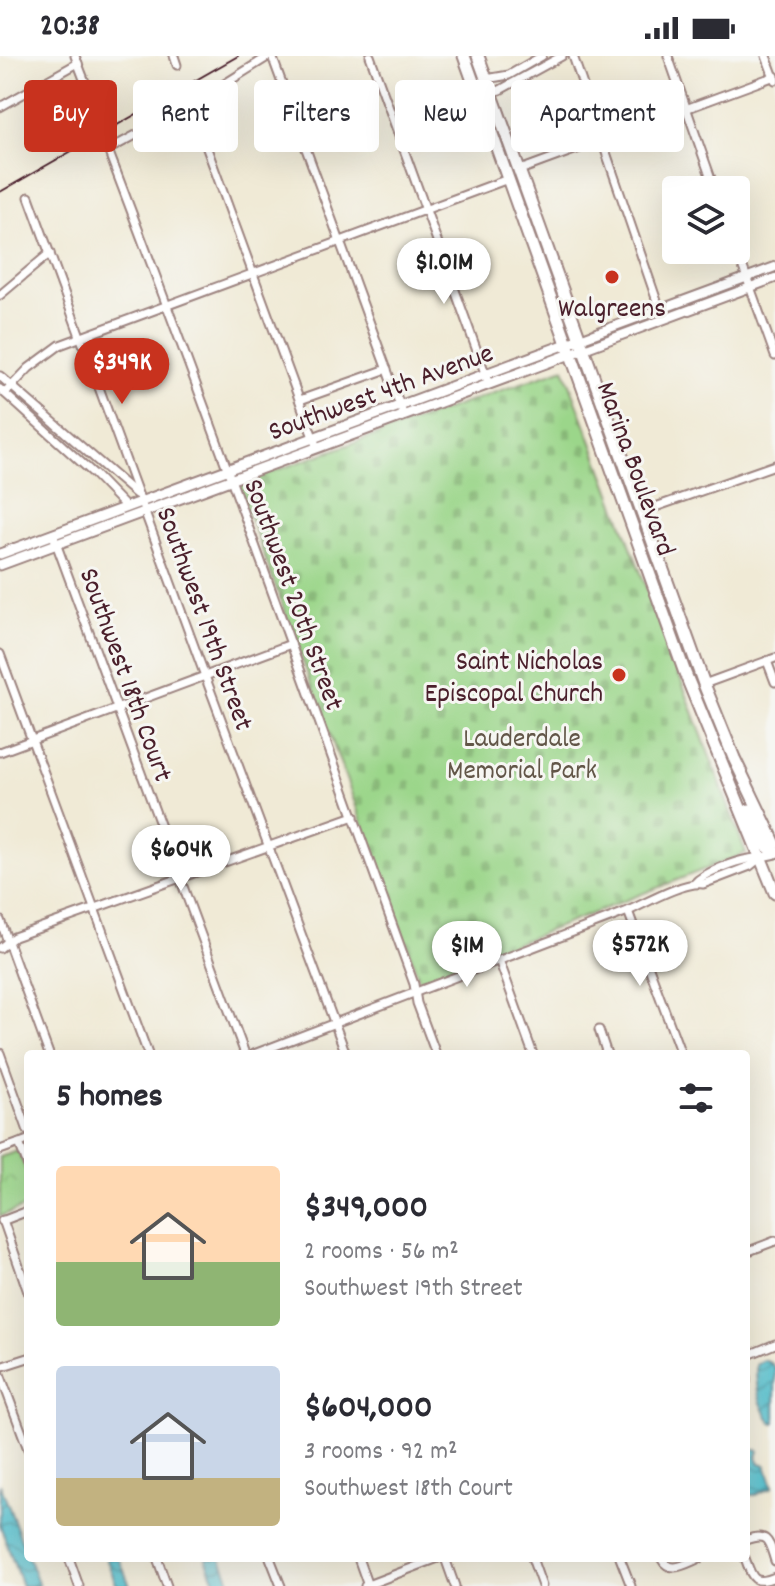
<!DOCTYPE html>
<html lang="en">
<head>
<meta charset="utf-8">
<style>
	body { margin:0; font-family:Dekko,sans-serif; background:#f7f7f7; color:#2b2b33; height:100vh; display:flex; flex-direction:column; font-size:30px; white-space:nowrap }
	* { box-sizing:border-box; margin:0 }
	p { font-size:26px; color:#7c7c81 }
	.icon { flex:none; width:44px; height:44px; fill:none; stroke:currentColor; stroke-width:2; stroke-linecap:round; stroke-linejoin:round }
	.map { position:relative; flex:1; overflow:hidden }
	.details { position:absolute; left:24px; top:994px; width:726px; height:512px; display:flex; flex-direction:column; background:#fff; border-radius:8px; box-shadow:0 8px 32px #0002 }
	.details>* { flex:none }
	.hud { position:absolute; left:24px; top:24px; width:728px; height:72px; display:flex; gap:16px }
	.fabs { position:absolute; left:662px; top:120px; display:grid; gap:16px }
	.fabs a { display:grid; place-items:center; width:88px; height:88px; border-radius:8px; background:#fff; box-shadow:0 8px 32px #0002; font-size:40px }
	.price { position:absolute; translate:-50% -68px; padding:0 18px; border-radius:28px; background:#fff; color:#222; font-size:26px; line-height:52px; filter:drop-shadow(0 2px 4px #0008) }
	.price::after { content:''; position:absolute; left:50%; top:48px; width:24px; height:18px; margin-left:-12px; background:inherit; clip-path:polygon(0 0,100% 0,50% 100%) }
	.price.selected { background:#c8321e; color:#fff }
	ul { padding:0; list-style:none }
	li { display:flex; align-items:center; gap:24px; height:200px; padding:0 32px }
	li span { display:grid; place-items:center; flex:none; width:224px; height:160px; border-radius:8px; color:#555 }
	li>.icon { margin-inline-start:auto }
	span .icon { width:96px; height:96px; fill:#fffc; stroke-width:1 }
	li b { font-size:34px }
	h2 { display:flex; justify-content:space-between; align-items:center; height:96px; padding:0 32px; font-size:34px }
	.pill { padding:0 28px; border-radius:8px; background:#fff; box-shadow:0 8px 32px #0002; font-size:28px; line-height:72px }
	.pill.selected { background:#c8321e; color:#fff }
	.status { display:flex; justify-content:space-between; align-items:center; height:56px; padding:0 40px; background:#fff; direction:ltr }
	.status svg { height:22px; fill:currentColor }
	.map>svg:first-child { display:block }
	.cemetery { fill:url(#cemetery-stones); stroke:#727a5a; stroke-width:2 }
	.park { fill:url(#park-crowns); stroke:#727a5a; stroke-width:2 }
	.water { fill:url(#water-waves); stroke:#4f707c; stroke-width:2 }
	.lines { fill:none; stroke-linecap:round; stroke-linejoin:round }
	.minor-casing { stroke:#9d8480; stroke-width:11 }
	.tertiary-casing { stroke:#9d8480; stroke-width:12 }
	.secondary-casing { stroke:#9d8480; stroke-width:13 }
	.primary-casing { stroke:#9d8480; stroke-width:15 }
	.minor { stroke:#fff; stroke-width:7 }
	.tertiary { stroke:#fff; stroke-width:8 }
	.secondary { stroke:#fff; stroke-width:9 }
	.primary { stroke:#fff; stroke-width:11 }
	.rail { stroke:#4a1f2b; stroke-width:2 }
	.poi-dot { fill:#c8321e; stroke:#f6f6f2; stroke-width:3 }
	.labels { text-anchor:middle; stroke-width:6; stroke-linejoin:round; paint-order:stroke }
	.poi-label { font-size:28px; fill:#4a1f2b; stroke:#f6f6f2 }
	.street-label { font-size:28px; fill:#4a1f2b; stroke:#f6f6f2 }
	.park-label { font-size:28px; fill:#625648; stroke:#f6f6f2 }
</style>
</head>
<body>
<div class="status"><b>20:38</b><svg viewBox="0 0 49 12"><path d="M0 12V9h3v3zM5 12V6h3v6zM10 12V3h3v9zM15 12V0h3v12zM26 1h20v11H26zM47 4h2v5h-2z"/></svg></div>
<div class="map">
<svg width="775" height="1530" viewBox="0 0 775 1530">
	<defs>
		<pattern id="cemetery-stones" width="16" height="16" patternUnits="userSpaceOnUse" patternTransform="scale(2)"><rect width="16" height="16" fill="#9bd68a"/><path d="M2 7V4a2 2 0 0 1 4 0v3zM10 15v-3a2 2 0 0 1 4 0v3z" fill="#87b777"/></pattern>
		<pattern id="park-crowns" width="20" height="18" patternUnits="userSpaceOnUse" patternTransform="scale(2)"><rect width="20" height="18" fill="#9bd68a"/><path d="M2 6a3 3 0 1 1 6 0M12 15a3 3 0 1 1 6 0" fill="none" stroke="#87b777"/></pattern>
		<pattern id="water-waves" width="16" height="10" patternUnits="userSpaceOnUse" patternTransform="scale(2)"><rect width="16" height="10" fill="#54c0cd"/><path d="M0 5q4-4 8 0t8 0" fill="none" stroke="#489ba7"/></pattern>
	</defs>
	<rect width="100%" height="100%" fill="#f6f6f2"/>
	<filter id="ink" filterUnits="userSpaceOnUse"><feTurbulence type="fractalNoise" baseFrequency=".0125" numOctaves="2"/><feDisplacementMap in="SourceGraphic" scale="16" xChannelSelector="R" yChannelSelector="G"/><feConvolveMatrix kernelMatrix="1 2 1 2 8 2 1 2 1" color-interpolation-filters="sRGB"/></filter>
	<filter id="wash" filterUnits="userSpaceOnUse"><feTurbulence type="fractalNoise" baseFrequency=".006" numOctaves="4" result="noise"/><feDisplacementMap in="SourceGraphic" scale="32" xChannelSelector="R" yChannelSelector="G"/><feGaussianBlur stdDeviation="1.8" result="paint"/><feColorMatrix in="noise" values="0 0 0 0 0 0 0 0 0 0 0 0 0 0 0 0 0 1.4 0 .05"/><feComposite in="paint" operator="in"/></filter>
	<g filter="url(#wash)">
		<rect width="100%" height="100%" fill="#f0ead6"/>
		<path class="cemetery" d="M564,312L746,797L420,925L238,428Z"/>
		<path class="park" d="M18,1095L28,1119V1150L0,1160V1101Z"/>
		<g class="water">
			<path d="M764,1304L772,1308L775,1313V1367H772C758,1348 756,1331 756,1309L758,1307Z"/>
			<path d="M752,1393H757L759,1395L757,1401L760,1407L766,1409L773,1431L755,1439H746V1397Z"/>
			<path d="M0,1428L39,1530H22L0,1469Z"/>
			<path d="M106,1502H119L130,1530H117Z"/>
			<path d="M206,1502H221L232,1530H217Z"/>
		</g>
	</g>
	<g filter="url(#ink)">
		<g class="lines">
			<g class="minor-casing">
				<g id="minor">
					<path d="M75,0L97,57"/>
					<path d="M174,0L177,9"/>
					<path d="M269,0L191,49L108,94C214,371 313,650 414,928L417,947L436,998"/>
					<path d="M272,0L402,355"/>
					<path d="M370,0L489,328"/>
					<path d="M573,0L660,254"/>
					<path d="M668,0L715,134"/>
					<path d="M766,0L775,24"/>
					<path d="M486,23L509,19L542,0"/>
					<path d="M491,36L500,34L562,0"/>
					<path d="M191,49L317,392"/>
					<path d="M0,51L78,7"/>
					<path d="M520,114L775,20"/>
					<path d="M29,141L205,620L346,998"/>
					<path d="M736,192L775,300"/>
					<path d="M0,239L50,197"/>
					<path d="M0,320L136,438"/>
					<path d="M0,333L94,418L126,451"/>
					<path d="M5,337L29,312L60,289L508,123"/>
					<path d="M300,344L387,313"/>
					<path d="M644,455L775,409"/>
					<path d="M53,479L245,998"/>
					<path d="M0,598L148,998"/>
					<path d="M767,605L775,626"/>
					<path d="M704,628L775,602"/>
					<path d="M0,696L291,588"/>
					<path d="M695,827C703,817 735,805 749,803C758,801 766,801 775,798"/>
					<path d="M628,855L681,998"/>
					<path d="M0,864L49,998"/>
					<path d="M0,892L14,881L354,760"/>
					<path d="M499,904L533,998"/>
					<path d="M599,974L607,998"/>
					<path d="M0,997L28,1075"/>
					<path d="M254,998L628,855C648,846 682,826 703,828L750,810L760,802"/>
					<path d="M19,1087L28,1110"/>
					<path d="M0,1094L28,1084"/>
					<path d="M3,1164L28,1236"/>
					<path d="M2,1165L28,1155"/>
					<path d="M746,1196L775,1185"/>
					<path d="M746,1300L775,1288"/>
					<path d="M0,1311L28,1302"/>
					<path d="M0,1318L28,1393"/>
					<path d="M746,1321V1326"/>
					<path d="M746,1484C769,1475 769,1487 775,1505"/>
					<path d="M69,1502L79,1530"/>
					<path d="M157,1502L167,1530"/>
					<path d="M270,1502L281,1530"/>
					<path d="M358,1502L368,1530"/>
					<path d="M445,1502L455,1530"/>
					<path d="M532,1502L542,1530"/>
					<path d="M620,1502L631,1530"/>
					<path d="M661,1502C670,1519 685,1508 700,1502"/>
					<path d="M745,1502C752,1521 753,1530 775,1521"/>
					<path d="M365,1530L438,1502"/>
				</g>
			</g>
			<g class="tertiary-casing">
				<g id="tertiary">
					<path d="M580,283L775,211"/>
					<path d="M584,293L775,222"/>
				</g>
			</g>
			<g class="secondary-casing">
				<g id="secondary">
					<path d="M0,498L580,283"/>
					<path d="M0,509L584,293"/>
				</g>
			</g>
			<g class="primary-casing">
				<g id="primary">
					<path d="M464,0L685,617L775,837"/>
					<path d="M478,0L704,628L734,702L775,788"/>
					<path d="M749,754L767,790L775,796"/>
				</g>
			</g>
			<use href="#minor" class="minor"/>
			<use href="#tertiary" class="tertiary"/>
			<use href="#secondary" class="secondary"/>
			<use href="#primary" class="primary"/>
			<path class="rail" d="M0,136L238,0"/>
		</g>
	</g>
	<g class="poi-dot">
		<circle cx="612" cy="221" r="8"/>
		<circle cx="619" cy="619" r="8"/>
	</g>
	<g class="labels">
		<g class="poi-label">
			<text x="612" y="260">Walgreens</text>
			<text x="603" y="613" text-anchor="end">Saint Nicholas<tspan x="603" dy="32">Episcopal Church</tspan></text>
		</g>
		<g class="street-label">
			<text transform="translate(380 334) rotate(-20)" y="10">Southwest 4th Avenue</text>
			<text transform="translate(638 412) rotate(70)" y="10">Marina Boulevard</text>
			<text transform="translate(296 538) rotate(70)" y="10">Southwest 20th Street</text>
			<text transform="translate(207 562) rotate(70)" y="10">Southwest 19th Street</text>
			<text transform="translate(128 618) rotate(70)" y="10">Southwest 18th Court</text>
		</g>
		<g class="park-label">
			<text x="522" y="690">Lauderdale<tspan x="522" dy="32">Memorial Park</tspan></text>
		</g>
	</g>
</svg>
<div class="fabs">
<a><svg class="icon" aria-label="layers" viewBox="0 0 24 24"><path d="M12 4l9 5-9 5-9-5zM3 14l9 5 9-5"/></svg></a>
</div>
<b class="price" style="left:444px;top:250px">$1.01M</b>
<b class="price selected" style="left:122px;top:350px">$349K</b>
<b class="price" style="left:181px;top:837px">$604K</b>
<b class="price" style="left:640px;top:932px">$572K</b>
<b class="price" style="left:467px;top:933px">$1M</b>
<div class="hud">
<a class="pill selected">Buy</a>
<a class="pill">Rent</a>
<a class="pill">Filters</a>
<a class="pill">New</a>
<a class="pill">Apartment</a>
</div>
<section class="details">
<h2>5 homes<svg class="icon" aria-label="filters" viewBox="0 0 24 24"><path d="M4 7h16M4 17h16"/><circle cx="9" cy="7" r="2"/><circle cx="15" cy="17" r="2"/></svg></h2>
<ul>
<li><span style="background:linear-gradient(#ffd9b3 60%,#8fb573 0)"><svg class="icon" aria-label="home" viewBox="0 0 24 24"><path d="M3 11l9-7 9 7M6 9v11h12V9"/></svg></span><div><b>$349,000</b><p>2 rooms · 56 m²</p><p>Southwest 19th Street</p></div></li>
<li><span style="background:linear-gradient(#c9d6e8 70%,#c2b280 0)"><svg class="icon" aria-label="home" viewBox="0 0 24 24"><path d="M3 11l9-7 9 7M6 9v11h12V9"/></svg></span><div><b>$604,000</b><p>3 rooms · 92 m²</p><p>Southwest 18th Court</p></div></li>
</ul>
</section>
</div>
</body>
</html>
